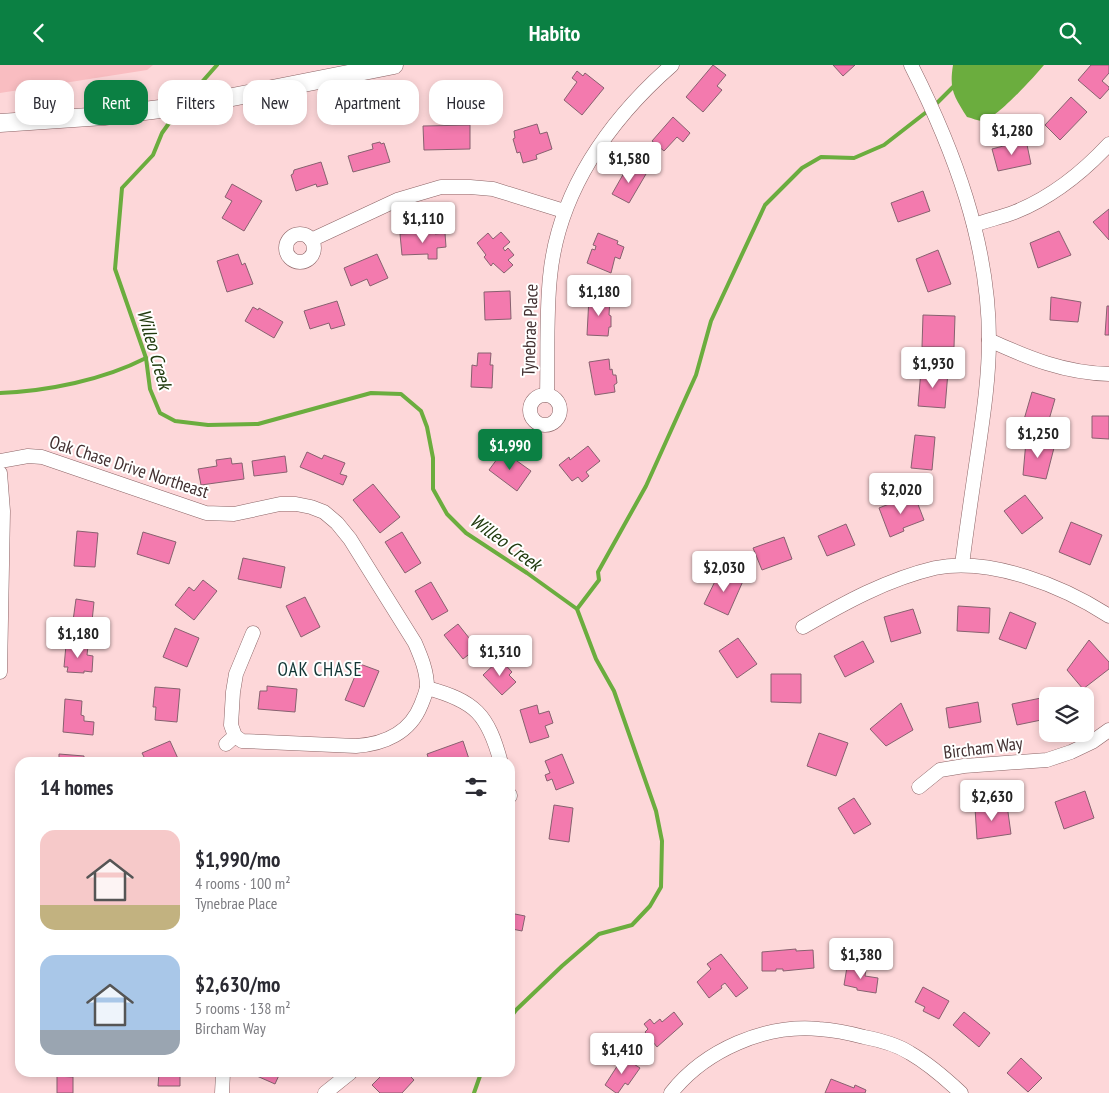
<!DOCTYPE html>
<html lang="en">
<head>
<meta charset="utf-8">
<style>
	body { margin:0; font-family:"PT Sans Narrow",sans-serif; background:#f7f7f7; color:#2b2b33; height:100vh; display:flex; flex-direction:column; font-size:19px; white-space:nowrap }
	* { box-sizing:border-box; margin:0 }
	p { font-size:16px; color:#7c7c81 }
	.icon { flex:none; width:28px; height:28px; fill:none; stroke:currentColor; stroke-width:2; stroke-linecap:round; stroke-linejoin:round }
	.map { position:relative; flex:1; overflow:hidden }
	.details { position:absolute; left:15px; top:692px; width:500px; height:320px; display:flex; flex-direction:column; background:#fff; border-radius:15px; box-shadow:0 2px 8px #0003 }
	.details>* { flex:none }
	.hud { position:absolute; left:15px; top:15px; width:500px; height:45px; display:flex; gap:10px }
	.controls { position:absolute; left:1039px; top:622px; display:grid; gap:10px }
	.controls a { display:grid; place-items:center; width:55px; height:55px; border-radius:10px; background:#fff; box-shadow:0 2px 8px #0003; font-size:25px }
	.price { position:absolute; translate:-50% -42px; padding:0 11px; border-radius:5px; background:#fff; color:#222; font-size:16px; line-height:32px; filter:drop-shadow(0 1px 2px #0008) }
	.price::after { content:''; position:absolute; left:50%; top:30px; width:15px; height:11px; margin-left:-8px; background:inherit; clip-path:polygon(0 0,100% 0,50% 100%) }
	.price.on { background:#0b8043; color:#fff }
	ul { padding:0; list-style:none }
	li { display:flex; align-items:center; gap:15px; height:125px; padding:0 25px }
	li span { display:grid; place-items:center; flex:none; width:140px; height:100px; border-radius:15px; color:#555 }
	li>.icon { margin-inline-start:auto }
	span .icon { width:60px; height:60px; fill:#fffc; stroke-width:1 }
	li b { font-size:21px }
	h2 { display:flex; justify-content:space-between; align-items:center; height:60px; padding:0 25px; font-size:21px }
	.pill { padding:0 18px; border-radius:15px; background:#fff; box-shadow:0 2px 8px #0003; font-size:18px; line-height:45px }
	.pill.on { background:#0b8043; color:#fff }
	header { display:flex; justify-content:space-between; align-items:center; height:65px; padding:0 25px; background:#0b8043; color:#fff; font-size:22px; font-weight:700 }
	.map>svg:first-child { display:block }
	.green { fill:#f9bdc1 }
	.water { fill:#6bad3e }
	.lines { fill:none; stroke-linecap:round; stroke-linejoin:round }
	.stream { stroke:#6bad3e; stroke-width:4 }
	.building { fill:#f37aae; stroke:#87616f }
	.minor-casing { stroke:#8b6365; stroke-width:15 }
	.major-casing { stroke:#8b6365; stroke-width:19 }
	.minor { stroke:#fff; stroke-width:14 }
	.major { stroke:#fff; stroke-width:18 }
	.labels { text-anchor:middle; stroke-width:4; stroke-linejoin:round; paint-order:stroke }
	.street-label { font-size:18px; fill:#412f30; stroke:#fff }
	.water-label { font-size:19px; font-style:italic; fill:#203a0e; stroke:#fff }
	.neighbourhood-label { font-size:19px; letter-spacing:1px; fill:#133635; stroke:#fff }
</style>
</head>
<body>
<header><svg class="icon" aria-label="back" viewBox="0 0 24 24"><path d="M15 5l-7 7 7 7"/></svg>Habito<svg class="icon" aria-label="search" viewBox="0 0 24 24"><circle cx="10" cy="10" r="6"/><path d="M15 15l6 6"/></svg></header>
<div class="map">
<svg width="1109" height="1028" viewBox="0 0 1109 1028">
	<rect width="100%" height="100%" fill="#fdd7d9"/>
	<path class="green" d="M0,0H153L147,5L0,28Z"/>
	<path class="water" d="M953,0H1044C1035,11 996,54 983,56C978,56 972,53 967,52C954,31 949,25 953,0Z"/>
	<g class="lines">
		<g class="stream">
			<path d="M187,34L217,0"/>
			<path d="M934,41L954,21"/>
			<path d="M177,47L162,68L153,90L122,123L115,204L146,293L150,324L160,348L175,356L208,360L258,359L371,328L401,329L421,346L427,362L433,393V424L447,449L466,468L527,508L577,544L596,594L614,626L656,746L662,776L661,822L650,841L632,860L599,869L562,901L516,945L510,953"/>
			<path d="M0,328C48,326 103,315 146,293"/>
			<path d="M577,544L599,515L598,507L646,421L696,310L711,256L765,140L802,103L821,92L854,93L884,80L929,45"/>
			<path d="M474,1028L481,1008"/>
		</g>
	</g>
	<g class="building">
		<path d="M713,0L726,10L717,21L722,25L703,47L686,32Z"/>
		<path d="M833,0H855L843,11Z"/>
		<path d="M1091,0H1109V8L1102,16L1109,22V24L1100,34L1078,15Z"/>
		<path d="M577,6L583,11L585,8L604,23L582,50L564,35L577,17L572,13Z"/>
		<path d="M1071,32L1087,47L1060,75L1045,60Z"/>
		<path d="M673,52L690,68L683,77L677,72L664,86L652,76Z"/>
		<path d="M537,59L540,69L547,67L552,84L536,90L537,94L523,98L520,87L517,88L513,74L515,73L514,66Z"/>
		<path d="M470,60V84L424,85L423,61Z"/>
		<path d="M1026,75L1031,99L998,106L992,84Z"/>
		<path d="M380,77L381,79L384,78L390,97L353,107L348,91L373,84L372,79Z"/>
		<path d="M321,97L328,119L317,122L316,119L296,126L291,110L293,109L294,105Z"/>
		<path d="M629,99L646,109L629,138L612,129Z"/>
		<path d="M232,119L262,136L244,166L222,153L232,136L225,132Z"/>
		<path d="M923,126L930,146L898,157L891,138Z"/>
		<path d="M1109,144V175L1093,157Z"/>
		<path d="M1059,166L1071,190L1038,203L1030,178Z"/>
		<path d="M435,167V169L445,168L446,182L437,183V194H428V189L402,190L400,169Z"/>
		<path d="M501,167L510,177L503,183L505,186L508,183L514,190L508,195L513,200L504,208L493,198L491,201L484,192L486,190L477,178L488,168L493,174Z"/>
		<path d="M598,168L618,176L617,179L624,182L620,194L615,192L611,208L587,198L592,184L595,185L596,181L593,180Z"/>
		<path d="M938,185L951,219L928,227L916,194Z"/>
		<path d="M238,189L242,200L245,198L253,219L227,227L217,196Z"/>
		<path d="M377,189L388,213L370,221L367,214L351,221L344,203Z"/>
		<path d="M510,226L511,254L485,255L484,227Z"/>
		<path d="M589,232L610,233L609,250L611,251V262H609L608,271L587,270Z"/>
		<path d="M1051,232L1081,237L1078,257L1050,255Z"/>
		<path d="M337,236L345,260L331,264L329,258L310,264L304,246Z"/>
		<path d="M1107,241H1109V270H1105Z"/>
		<path d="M253,242L258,245L259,243L283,257L274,273L245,256Z"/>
		<path d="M923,250L955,251L954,282H922Z"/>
		<path d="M478,288H491L490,300H493L492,323L471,322L472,300L477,301Z"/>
		<path d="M609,294L610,305L612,304L613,310H616L617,318L614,320L615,327L595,330L589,297Z"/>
		<path d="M921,305L948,307L945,343L918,341Z"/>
		<path d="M1032,327L1055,334L1046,365L1023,358Z"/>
		<path d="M1092,351H1109V374L1092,373Z"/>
		<path d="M915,370L935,372L932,405L911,403Z"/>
		<path d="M1026,376L1055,379L1046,414L1023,410Z"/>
		<path d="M588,381L600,396L586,407L589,411L582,417L578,412L572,416L559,400L569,392L570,395Z"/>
		<path d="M503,386L531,406L517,426L489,405Z"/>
		<path d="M307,387L322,394L324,390L345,398L340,409L347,411L343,420L300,402Z"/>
		<path d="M285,391L287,407L254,411L252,396Z"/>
		<path d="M231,393L232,399L242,398L244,414L201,420L198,404L217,401L216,395Z"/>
		<path d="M373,419L400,452L380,468L353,435Z"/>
		<path d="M914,429L924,455L903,463L904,466L890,472L879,443Z"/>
		<path d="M1025,430L1043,453L1022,469L1004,446Z"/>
		<path d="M1071,457L1102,470L1090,500L1059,487Z"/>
		<path d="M846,459L855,480L827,491L818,471Z"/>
		<path d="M77,466L98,468L95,502L74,501Z"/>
		<path d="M143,467L176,477L169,499L137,489Z"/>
		<path d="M402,467L421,498L405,508L385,477Z"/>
		<path d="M784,472L792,494L762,505L753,483Z"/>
		<path d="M243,493L285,502L281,523L238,514Z"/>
		<path d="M720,506L743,516L728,550L704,539Z"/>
		<path d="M203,515L217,526L194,555L175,540L189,522L194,526Z"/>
		<path d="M431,517L448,546L432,555L415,526Z"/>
		<path d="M305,532L320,562L301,572L286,541Z"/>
		<path d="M76,534L94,537L91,566L72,563Z"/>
		<path d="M958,541L990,543L989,568L957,566Z"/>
		<path d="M913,544L921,568L891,577L884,552Z"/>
		<path d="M1010,547L1036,558L1026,584L999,574Z"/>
		<path d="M458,559L477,583L463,594L444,570Z"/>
		<path d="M175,563L199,573L187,602L163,592Z"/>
		<path d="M738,573L757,599L737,613L719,586Z"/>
		<path d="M1089,575L1109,597V604L1083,624L1067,605Z"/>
		<path d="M863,576L874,597L845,612L834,591Z"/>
		<path d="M66,580L88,581L87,590L93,591L92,607L84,606V608L67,607L68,602H64Z"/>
		<path d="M500,594L512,607L509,610L516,617L502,630L483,610Z"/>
		<path d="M360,599L379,606L364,642L345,635Z"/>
		<path d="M771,609H801V638L771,637Z"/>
		<path d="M267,621L297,624L295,647L258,644L260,626H267Z"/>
		<path d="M155,622L180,624L177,657L155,655L156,642H153Z"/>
		<path d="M1041,633L1046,654L1017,660L1012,639Z"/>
		<path d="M65,634L82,636L81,650L84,651V656L94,657L93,670L63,667Z"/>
		<path d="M978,637L981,657L949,663L946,643Z"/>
		<path d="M901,638L913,665L886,681L870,664Z"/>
		<path d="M537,640L539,649L549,646L553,658L545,661L549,672L530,678L520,645Z"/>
		<path d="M819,668L848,678L836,711L807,701Z"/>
		<path d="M170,676L180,698H147L142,688Z"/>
		<path d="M463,676L470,697L430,698L427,689Z"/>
		<path d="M59,689L84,691V698H59Z"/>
		<path d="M562,689L574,718L556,725L552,714L547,716L545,710L550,708L545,696Z"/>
		<path d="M1085,726L1094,753L1064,764L1055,737Z"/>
		<path d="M854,733L871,759L854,769L838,743Z"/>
		<path d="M554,740L573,743L569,777L549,774Z"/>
		<path d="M1007,740L1011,769L977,774L975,743Z"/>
		<path d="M510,848L525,851L522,866L512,864L510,872Z"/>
		<path d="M796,884V886L813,885L814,903L783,906V904H776V906H762V887Z"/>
		<path d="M721,889L748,923L736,932L725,918L721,921L722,923L709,933L697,917L711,904L707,899Z"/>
		<path d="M847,902L866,905L865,911L878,913L876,928L857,925V923L844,920Z"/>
		<path d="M923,922L949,936L939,954L923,946L925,942L915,937Z"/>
		<path d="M674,947L683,959L657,982L645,967L648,964L644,959L650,954L654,959L660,954L662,957Z"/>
		<path d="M964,947L990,968L979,982L953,960Z"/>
		<path d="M623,992L640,1003L628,1020L625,1018L618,1028H616L605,1020Z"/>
		<path d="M1021,993L1042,1013L1028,1027L1007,1008Z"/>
		<path d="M159,1008H180V1021H158Z"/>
		<path d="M250,1008H280L275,1019Z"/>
		<path d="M384,1008H407L414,1015L402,1028H380L372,1020Z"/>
		<path d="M57,1011L73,1012V1028H57Z"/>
		<path d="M831,1014L854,1023L855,1020L866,1025L865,1028H825Z"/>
	</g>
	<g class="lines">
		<g class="minor-casing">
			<g id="minor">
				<path d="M911,0C954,85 989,178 989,275C989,310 984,345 979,380C973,420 967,460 962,500"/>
				<path d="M974,160C988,155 1002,152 1015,147C1052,132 1082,108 1109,79"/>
				<circle cx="300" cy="183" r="14"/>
				<path d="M311,175L397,135L441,122H470L493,124L564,146"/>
				<path d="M989,275C1028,293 1065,308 1109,309"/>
				<circle cx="545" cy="345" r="15"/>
				<path d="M547,330C548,291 546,251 550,212C558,127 609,55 672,0"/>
				<path d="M0,396L28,391L42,392L206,448L234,449L280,439H296L311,442L324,447L337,458L350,474L415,578C421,592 427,606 427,622C426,628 423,635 421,640C410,668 384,679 356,681L242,676L235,671L231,660L233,627L236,609L253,568"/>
				<path d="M0,408L3,446L0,607"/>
				<path d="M803,562C844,538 888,514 935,503C991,492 1063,521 1109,551"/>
				<path d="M427,623C475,636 488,649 501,698"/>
				<path d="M226,679L235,671"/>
				<path d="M919,722L940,705L964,701L1047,695L1071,687L1092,677L1109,665"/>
				<path d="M510,730V731"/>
				<path d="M222,1028L223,1008"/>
				<path d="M325,1028L350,1008"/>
				<path d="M671,1028C705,985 765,959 819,964C834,965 849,968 864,972C880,975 896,979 910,988C929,999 945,1013 961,1028"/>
			</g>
		</g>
		<g class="major-casing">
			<path id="major" d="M0,58L104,51L192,40L394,0"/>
		</g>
		<use href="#minor" class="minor"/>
		<use href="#major" class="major"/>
	</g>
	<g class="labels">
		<g class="street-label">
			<text transform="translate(530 265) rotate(-88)" y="6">Tynebrae Place</text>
			<text transform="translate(129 402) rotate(18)" y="6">Oak Chase Drive Northeast</text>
			<text transform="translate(983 683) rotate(-7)" y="6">Bircham Way</text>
		</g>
		<g class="water-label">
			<text transform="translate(155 284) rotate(74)" y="7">Willeo Creek</text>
			<text transform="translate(506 477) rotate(36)" y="7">Willeo Creek</text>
		</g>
		<g class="neighbourhood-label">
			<text x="320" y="611">OAK CHASE</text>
		</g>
	</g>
</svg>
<div class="controls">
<a><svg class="icon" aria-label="layers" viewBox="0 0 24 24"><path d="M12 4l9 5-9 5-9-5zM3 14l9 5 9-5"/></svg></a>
</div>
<b class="price" style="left:1012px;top:91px">$1,280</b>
<b class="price" style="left:629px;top:119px">$1,580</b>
<b class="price" style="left:423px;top:179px">$1,110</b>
<b class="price" style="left:599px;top:252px">$1,180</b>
<b class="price" style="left:933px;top:324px">$1,930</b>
<b class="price" style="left:1038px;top:394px">$1,250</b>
<b class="price on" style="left:510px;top:406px">$1,990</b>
<b class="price" style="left:901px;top:450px">$2,020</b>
<b class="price" style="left:724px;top:528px">$2,030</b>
<b class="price" style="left:78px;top:594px">$1,180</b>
<b class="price" style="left:500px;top:612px">$1,310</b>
<b class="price" style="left:992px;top:757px">$2,630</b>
<b class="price" style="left:861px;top:915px">$1,380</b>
<b class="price" style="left:622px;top:1010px">$1,410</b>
<div class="hud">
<a class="pill">Buy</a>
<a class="pill on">Rent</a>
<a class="pill">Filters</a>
<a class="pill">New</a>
<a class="pill">Apartment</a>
<a class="pill">House</a>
</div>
<section class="details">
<h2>14 homes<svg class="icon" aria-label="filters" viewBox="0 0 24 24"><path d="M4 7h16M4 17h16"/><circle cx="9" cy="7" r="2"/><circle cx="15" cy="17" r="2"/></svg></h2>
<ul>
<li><span style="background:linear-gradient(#f6c9c9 75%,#c2b280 0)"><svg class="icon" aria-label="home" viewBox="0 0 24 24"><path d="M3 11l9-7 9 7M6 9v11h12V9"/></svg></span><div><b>$1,990/mo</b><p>4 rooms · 100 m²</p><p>Tynebrae Place</p></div></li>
<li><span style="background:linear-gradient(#a9c7e8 75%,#9aa5b1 0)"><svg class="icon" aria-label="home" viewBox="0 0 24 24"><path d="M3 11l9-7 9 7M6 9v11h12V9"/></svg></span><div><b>$2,630/mo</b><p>5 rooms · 138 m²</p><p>Bircham Way</p></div></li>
</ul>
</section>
</div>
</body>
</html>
